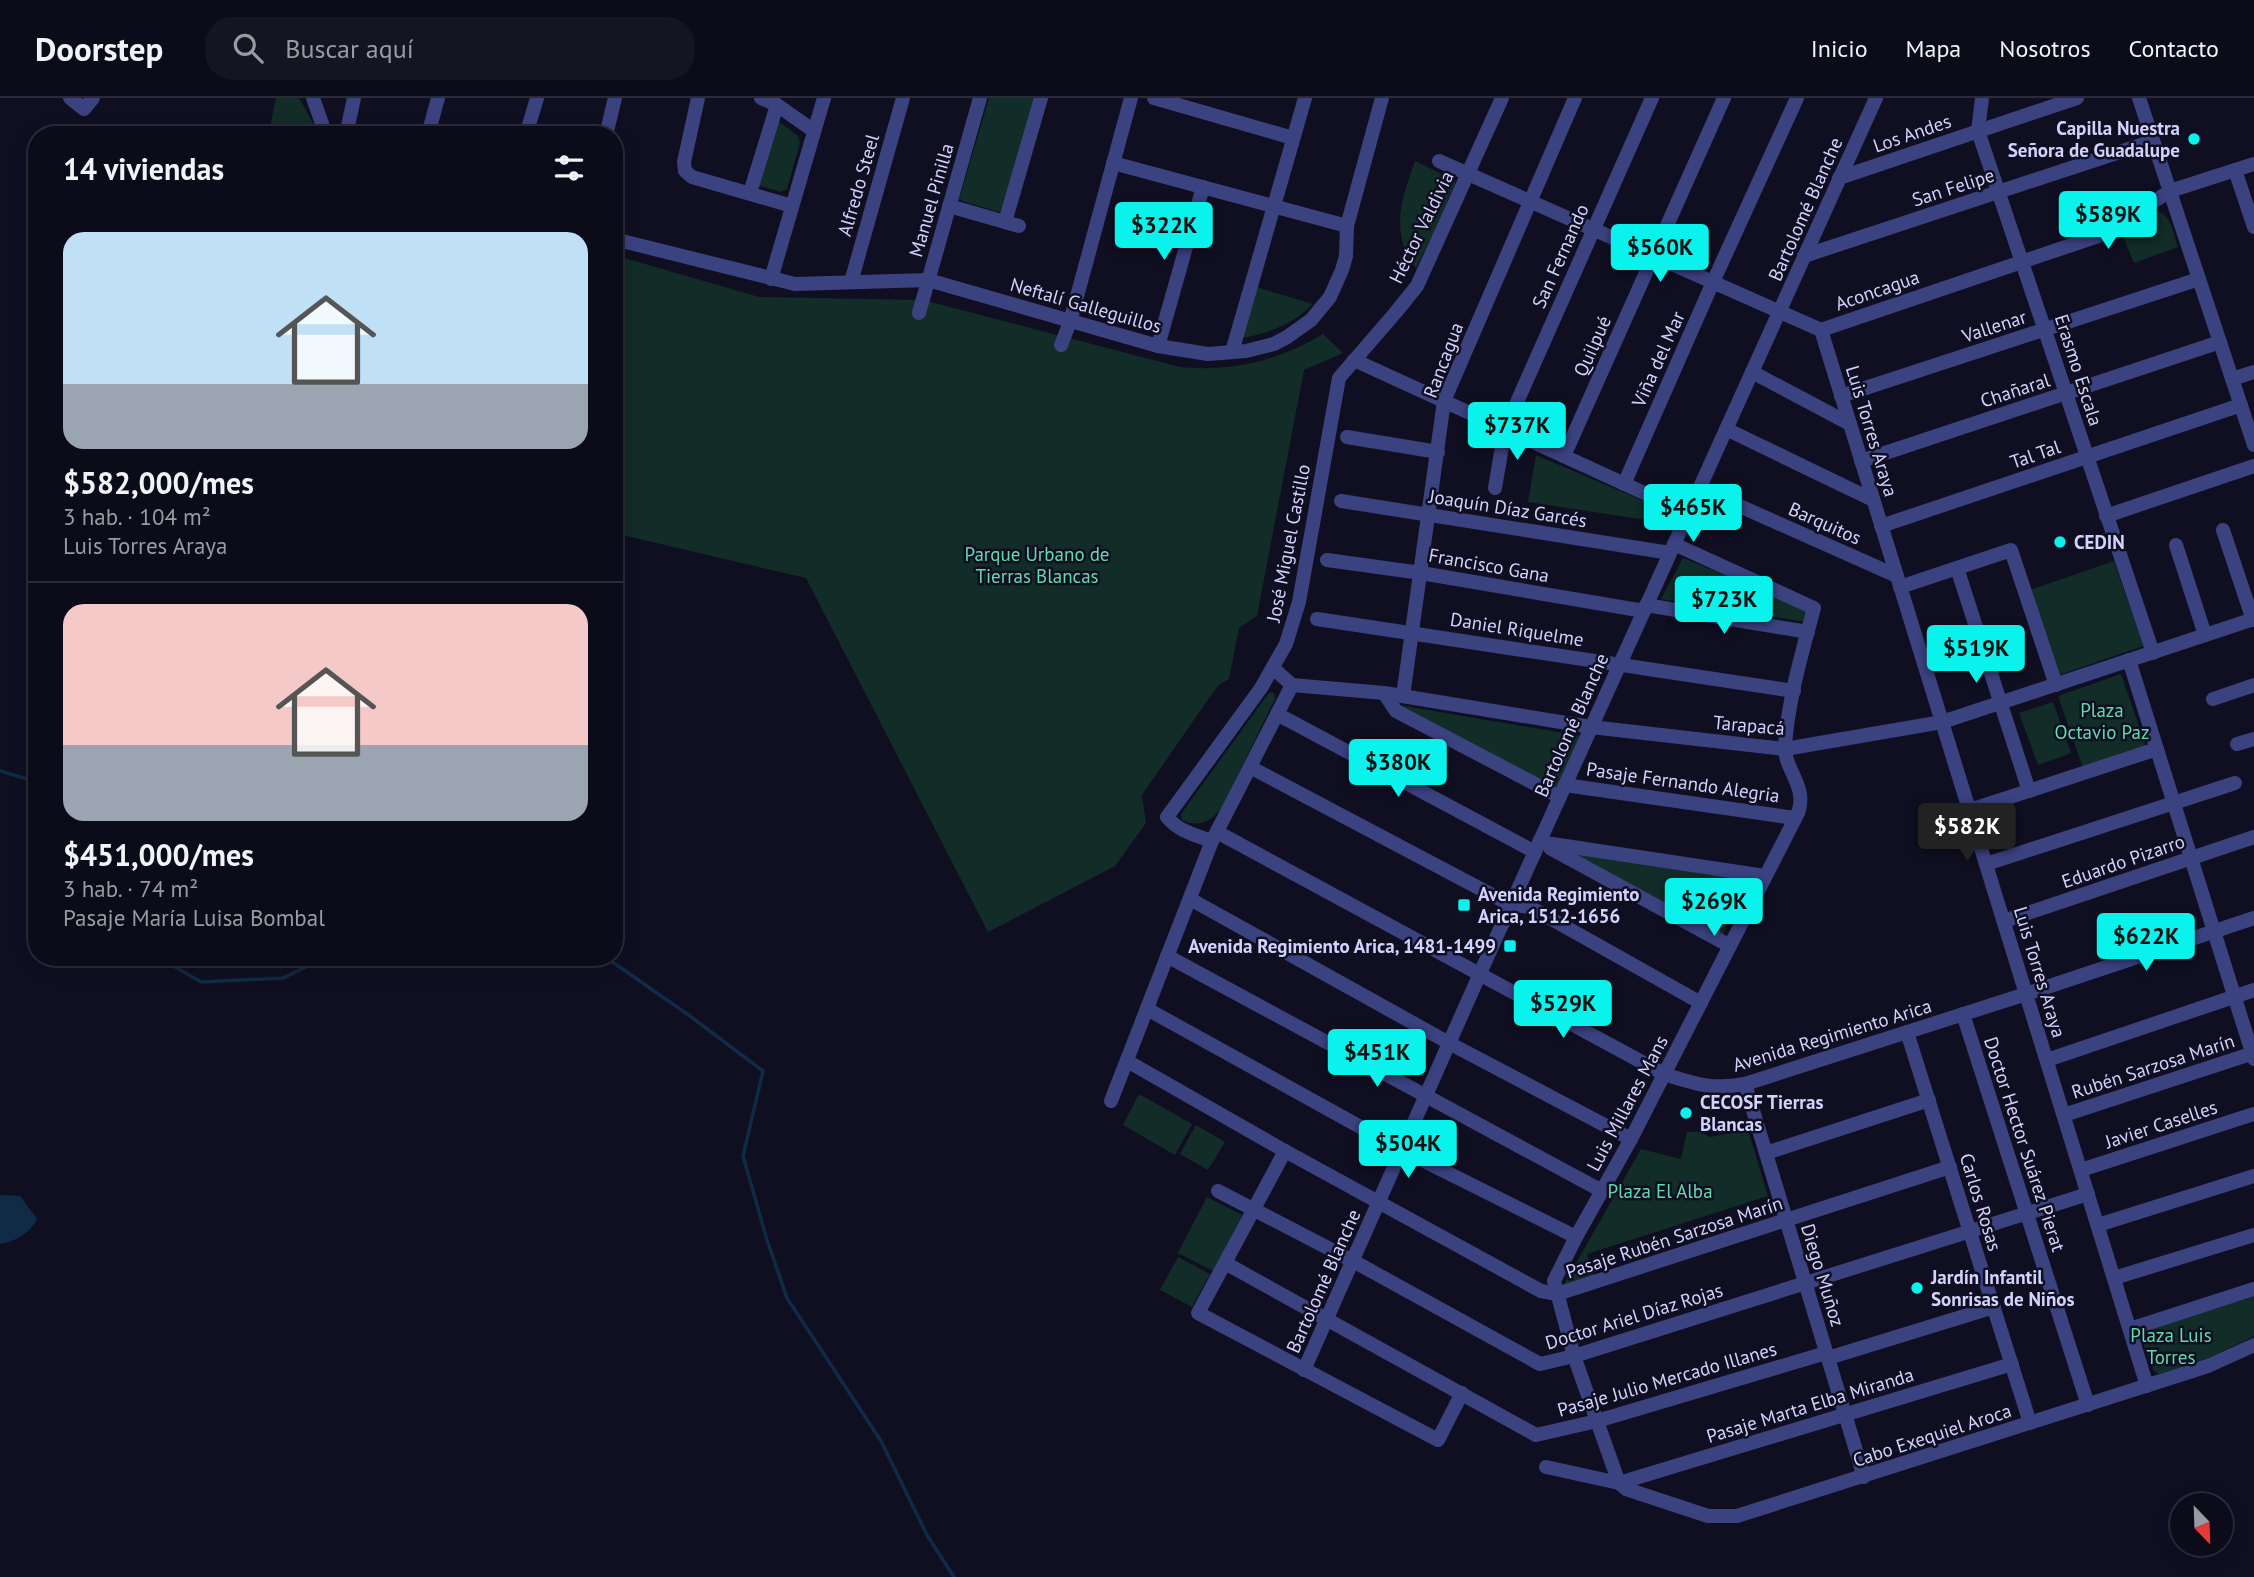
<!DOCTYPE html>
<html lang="es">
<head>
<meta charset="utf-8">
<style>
	body { margin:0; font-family:"PT Sans",sans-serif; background:#151423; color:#f1f3f6; height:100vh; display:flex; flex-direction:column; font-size:26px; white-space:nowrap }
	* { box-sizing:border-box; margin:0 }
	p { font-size:23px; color:#9a9ba2 }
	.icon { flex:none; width:38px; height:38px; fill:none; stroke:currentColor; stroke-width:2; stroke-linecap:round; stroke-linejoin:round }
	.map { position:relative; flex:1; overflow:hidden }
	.drawer { position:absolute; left:28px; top:28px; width:595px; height:840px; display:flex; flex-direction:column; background:#0c0b1a; border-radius:28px; box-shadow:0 4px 18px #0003,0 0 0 2px #2c2b39 }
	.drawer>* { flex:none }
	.needle { width:46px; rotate:157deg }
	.tools { position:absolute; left:2170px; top:1395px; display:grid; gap:14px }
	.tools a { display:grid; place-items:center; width:63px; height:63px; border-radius:50%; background:#0c0b1a; box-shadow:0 4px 18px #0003,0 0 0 2px #2c2b39; font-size:35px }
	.price { position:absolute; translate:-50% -60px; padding:0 16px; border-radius:7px; background:#09f2eb; color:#111; font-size:23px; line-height:46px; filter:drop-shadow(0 2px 4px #0008) }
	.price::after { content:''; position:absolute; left:50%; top:42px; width:21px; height:16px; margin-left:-10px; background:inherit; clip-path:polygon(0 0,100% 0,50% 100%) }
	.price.current { background:#222; color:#fff }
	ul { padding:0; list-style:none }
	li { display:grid; align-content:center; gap:14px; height:371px; padding:0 35px }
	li+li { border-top:2px solid #2c2b39 }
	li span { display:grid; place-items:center; height:217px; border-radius:21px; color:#555 }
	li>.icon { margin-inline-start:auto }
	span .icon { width:126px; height:126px; fill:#fffc; stroke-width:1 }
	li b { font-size:30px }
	h2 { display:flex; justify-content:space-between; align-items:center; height:84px; padding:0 35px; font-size:30px }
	header { display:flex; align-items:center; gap:42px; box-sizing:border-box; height:98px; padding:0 35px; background:#0c0b1a; border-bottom:2px solid #2c2b39 }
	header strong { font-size:33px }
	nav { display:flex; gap:38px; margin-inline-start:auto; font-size:24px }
	.search { width:490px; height:63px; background:#151423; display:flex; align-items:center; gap:18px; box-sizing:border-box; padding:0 24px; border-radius:28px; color:#9a9ba2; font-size:26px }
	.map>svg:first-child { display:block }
	.green { fill:#122c28 }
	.water { fill:#102b46 }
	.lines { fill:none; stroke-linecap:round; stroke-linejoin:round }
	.stream { stroke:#102b46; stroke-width:3.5 }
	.minor { stroke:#3b4280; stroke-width:14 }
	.poi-dot { fill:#09f2eb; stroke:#100f22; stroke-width:2.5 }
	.labels { text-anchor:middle; stroke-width:5; stroke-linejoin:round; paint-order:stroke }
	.poi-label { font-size:19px; font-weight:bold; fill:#d2d2fd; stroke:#100f22; text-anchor:start }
	.street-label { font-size:19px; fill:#d2d2fd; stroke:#100f22 }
	.park-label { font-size:19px; fill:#61dbac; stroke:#100f22 }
</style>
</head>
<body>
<header>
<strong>Doorstep</strong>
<div class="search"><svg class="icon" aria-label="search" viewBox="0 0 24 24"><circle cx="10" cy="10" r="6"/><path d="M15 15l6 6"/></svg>Buscar aquí</div>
<nav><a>Inicio</a><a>Mapa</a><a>Nosotros</a><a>Contacto</a></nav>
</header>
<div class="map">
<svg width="2254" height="1479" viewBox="0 0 2254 1479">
	<rect width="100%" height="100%" fill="#100f22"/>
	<g class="green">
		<path d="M276,0H299L320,37H277L270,29Z"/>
		<path d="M989,0H1036L1002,115L959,102Z"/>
		<path d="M777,22L798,38L800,45L787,91L781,94L757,87Z"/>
		<path d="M1415,63L1456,83L1433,136L1416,170C1409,164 1406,155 1403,146C1395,114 1405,93 1415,63Z"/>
		<path d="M2156,113C2172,117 2173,135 2178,149L2134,165L2123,138C2132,128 2143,116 2156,113Z"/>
		<path d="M614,157L759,199L923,202L1180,269C1232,274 1278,263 1323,236L1343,255L1304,272L1257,518L1239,530L1229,581L1220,586L1209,600L1142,697L1146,725L1115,768L988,834L806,480L614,435Z"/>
		<path d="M1256,189L1313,206C1293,226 1270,235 1242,240Z"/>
		<path d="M1536,357L1674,416L1666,425L1528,404Z"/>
		<path d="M1683,460L1810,512L1806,524L1661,501Z"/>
		<path d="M2114,463L2143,548L2059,577L2030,492Z"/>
		<path d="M2121,576L2146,649L2083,670L2058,598Z"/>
		<path d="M1271,594L1274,595L1275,601L1222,709C1211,724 1199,730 1182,722L1181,716L1268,596Z"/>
		<path d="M2053,604L2071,655L2038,667L2019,615Z"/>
		<path d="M1399,607L1581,638L1558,691L1404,612Z"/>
		<path d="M1560,752L1750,781L1722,838Z"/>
		<path d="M1139,996L1192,1026L1175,1057L1123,1027Z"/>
		<path d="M1196,1027L1225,1044L1208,1072L1180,1056Z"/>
		<path d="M1748,1032L1768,1098L1587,1156L1595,1180L1562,1190L1641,1051L1681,1061L1687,1034H1701L1710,1039Z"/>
		<path d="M1207,1099L1242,1117L1213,1173L1178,1155Z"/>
		<path d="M1178,1159L1210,1176L1192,1209L1160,1192Z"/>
		<path d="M2254,1199V1238L2203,1263L2159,1276L2154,1273L2138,1233Z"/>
	</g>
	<path class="water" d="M0,1097L20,1098L37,1121C29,1136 16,1143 0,1146Z"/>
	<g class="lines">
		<g class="stream">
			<path d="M0,673L37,684"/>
			<path d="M158,859L201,884L283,880L327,859"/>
			<path d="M602,859L611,863L690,918L763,973L743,1058L767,1142L787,1200L881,1343L927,1437L954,1479"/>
		</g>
		<g class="minor">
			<path d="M70,0L84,11L93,0"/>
			<path d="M313,0L326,37"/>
			<path d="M698,0L684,64L685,73L692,79L792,108"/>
			<path d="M761,0L777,7L814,33"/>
			<path d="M1154,0L1293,40"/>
			<path d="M1982,0L1978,33L2153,555"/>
			<path d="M2139,0L2254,347"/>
			<path d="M346,37L354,0"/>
			<path d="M428,37L438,0"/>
			<path d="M526,37L537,0"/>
			<path d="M606,37L615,0"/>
			<path d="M1439,63L1821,232L2104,136L2170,93L2254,66"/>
			<path d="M1113,65L1347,128"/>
			<path d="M2235,72L2254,129"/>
			<path d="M1839,80L2077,0"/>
			<path d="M750,95L777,7"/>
			<path d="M949,108L1019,128"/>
			<path d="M1005,124L1041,0"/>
			<path d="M614,141L795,186L928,182L1158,248L1208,256L1246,253L1274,246L1287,239L1311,222L1330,199L1342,172L1346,158L1347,128L1382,0"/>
			<path d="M1804,158L2153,43"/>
			<path d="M771,181L824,0"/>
			<path d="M851,184L903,0"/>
			<path d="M919,215L980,0"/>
			<path d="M1821,232L2147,1288"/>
			<path d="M1061,247L1070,224L1131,0"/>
			<path d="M1158,248L1203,89"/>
			<path d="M1232,254L1305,0"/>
			<path d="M1354,262L1688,415"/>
			<path d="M1752,274L1850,326"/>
			<path d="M2232,281L2254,274"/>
			<path d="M1841,298L2199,181"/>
			<path d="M1726,331L1873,402"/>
			<path d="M1347,339L1438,354"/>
			<path d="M1564,358L1724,0"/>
			<path d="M1861,363L2220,244"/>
			<path d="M1624,386L1713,184L1797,0"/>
			<path d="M1495,390L1505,331L1652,0"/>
			<path d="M1699,390L1897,478"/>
			<path d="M1341,403L1670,455"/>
			<path d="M2106,418L2254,368"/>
			<path d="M1881,428L2241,307"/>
			<path d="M2223,432L2253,522"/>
			<path d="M2176,447L2205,537"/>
			<path d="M1327,462L1421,475L1644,513"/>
			<path d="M1957,470L2029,693"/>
			<path d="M1900,489L2011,452L2056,587"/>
			<path d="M1646,507L1808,534"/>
			<path d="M1317,521L1794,593"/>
			<path d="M2129,562L2254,961"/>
			<path d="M1274,571L1292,587L1384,595L1591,629L1785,651L1942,624L2254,521"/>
			<path d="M1384,595L1396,613L1560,699"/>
			<path d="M1403,598L1444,303L1575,0"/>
			<path d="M2213,601L2254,587"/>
			<path d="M1277,616L1535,754"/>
			<path d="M2237,646L2254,641"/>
			<path d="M1250,669L1511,807L1530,809L1701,905"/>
			<path d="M1565,687L1795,720"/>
			<path d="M1970,712L2157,651"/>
			<path d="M1217,734L1664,976C1696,986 1711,992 1745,986L2026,896L2254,820"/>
			<path d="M1212,743C1195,737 1178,733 1167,719L1261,590L1286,546L1299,504L1339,280L1396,214L1417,188L1502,0"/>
			<path d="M1539,744L1765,778"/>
			<path d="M1550,750L1730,848"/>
			<path d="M1986,766L2235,685"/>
			<path d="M1190,801L1449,945L1631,1041"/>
			<path d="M2004,823L2254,739"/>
			<path d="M1167,858L1602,1093"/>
			<path d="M1147,911L1402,1052L1576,1139"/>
			<path d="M1963,916L2088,1307"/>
			<path d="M1907,934L2030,1325"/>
			<path d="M2047,962L2254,892"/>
			<path d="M1127,963L1285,1053L1541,1193L1557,1196L1950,1069"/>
			<path d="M1745,986L1864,1379"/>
			<path d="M1111,1003L1212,743L1292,587"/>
			<path d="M2064,1017L2254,955"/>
			<path d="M1285,1053L1198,1215L1438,1342L1462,1295"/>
			<path d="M1766,1055L1929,1002"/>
			<path d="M2081,1072L2254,1016"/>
			<path d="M1218,1093L1353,1163L1540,1266L1574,1258L2088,1096"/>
			<path d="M2098,1127L2254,1078"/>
			<path d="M1225,1165L1536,1337L1597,1323L1826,1255"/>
			<path d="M2114,1180L2254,1137"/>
			<path d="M2130,1231L2254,1191"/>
			<path d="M1828,1260L1994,1209"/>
			<path d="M1304,1272L1486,862L1876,0"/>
			<path d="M1546,1369L1619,1385L1626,1391L1708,1418H1737L2208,1268L2254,1247"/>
			<path d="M1619,1385L1574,1258L1554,1183L1576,1139L1631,1041L1798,715C1808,688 1784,672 1785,648C1788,602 1802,555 1814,510L1674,446"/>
			<path d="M1619,1385L2012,1266"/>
		</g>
	</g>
	<g class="poi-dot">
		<circle cx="2194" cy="41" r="7"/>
		<circle cx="2060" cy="444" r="7"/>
		<rect x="1457" y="800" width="14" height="14" rx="3.5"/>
		<rect x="1503" y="841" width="14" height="14" rx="3.5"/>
		<circle cx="1686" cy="1015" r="7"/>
		<circle cx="1917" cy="1190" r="7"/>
	</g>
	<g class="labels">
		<g class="poi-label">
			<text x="2180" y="37" text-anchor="end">Capilla Nuestra<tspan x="2180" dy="22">Señora de Guadalupe</tspan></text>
			<text x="2074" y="451">CEDIN</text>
			<text x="1478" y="803">Avenida Regimiento<tspan x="1478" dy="22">Arica, 1512-1656</tspan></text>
			<text x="1496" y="855" text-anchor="end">Avenida Regimiento Arica, 1481-1499</text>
			<text x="1700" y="1011">CECOSF Tierras<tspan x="1700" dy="22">Blancas</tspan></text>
			<text x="1931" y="1186">Jardín Infantil<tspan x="1931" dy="22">Sonrisas de Niños</tspan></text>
		</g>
		<g class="street-label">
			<text transform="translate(1912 35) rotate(-19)" y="7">Los Andes</text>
			<text transform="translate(858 87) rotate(-74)" y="7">Alfredo Steel</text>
			<text transform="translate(1953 89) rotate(-18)" y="7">San Felipe</text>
			<text transform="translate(931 102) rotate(-74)" y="7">Manuel Pinilla</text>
			<text transform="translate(1805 111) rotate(-66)" y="7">Bartolomé Blanche</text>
			<text transform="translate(1421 129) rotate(-64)" y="7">Héctor Valdivia</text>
			<text transform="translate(1560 158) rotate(-66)" y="7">San Fernando</text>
			<text transform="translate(1877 192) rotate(-19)" y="7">Aconcagua</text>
			<text transform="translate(1086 207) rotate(16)" y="7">Neftalí Galleguillos</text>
			<text transform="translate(1994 228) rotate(-18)" y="7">Vallenar</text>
			<text transform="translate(1592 248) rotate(-66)" y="7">Quilpué</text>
			<text transform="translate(1658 261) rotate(-66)" y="7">Viña del Mar</text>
			<text transform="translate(1443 262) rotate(-69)" y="7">Rancagua</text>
			<text transform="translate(2079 272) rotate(72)" y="7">Erasmo Escala</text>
			<text transform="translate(2015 292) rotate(-18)" y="7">Chañaral</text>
			<text transform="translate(1872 333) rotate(73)" y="7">Luis Torres Araya</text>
			<text transform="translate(2035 356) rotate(-19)" y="7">Tal Tal</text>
			<text transform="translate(1508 410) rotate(9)" y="7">Joaquín Díaz Garcés</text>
			<text transform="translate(1825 425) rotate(24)" y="7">Barquitos</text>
			<text transform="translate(1288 445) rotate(-79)" y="7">José Miguel Castillo</text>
			<text transform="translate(1489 467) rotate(10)" y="7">Francisco Gana</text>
			<text transform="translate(1517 531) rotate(9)" y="7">Daniel Riquelme</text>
			<text transform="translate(1571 627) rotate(-66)" y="7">Bartolomé Blanche</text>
			<text transform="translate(1749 627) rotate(5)" y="7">Tarapacá</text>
			<text transform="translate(1683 684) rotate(8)" y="7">Pasaje Fernando Alegria</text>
			<text transform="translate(2123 763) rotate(-19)" y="7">Eduardo Pizarro</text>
			<text transform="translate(2040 874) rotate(73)" y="7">Luis Torres Araya</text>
			<text transform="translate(1832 937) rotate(-17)" y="7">Avenida Regimiento Arica</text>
			<text transform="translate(2153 968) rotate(-18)" y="7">Rubén Sarzosa Marín</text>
			<text transform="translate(1627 1005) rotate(-62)" y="7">Luis Millares Mans</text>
			<text transform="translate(2161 1026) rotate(-18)" y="7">Javier Caselles</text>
			<text transform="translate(2025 1046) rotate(72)" y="7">Doctor Hector Suárez Pierat</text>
			<text transform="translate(1981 1104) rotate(73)" y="7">Carlos Rosas</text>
			<text transform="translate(1674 1139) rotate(-18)" y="7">Pasaje Rubén Sarzosa Marín</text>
			<text transform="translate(1823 1177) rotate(73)" y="7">Diego Muñoz</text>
			<text transform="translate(1323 1183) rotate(-66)" y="7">Bartolomé Blanche</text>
			<text transform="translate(1634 1218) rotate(-17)" y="7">Doctor Ariel Díaz Rojas</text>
			<text transform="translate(1667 1281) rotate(-16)" y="7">Pasaje Julio Mercado Illanes</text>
			<text transform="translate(1810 1307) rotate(-17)" y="7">Pasaje Marta Elba Miranda</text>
			<text transform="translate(1932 1337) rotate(-18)" y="7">Cabo Exequiel Aroca</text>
		</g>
		<g class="park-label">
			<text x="1037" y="463">Parque Urbano de<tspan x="1037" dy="22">Tierras Blancas</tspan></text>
			<text x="2102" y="619">Plaza<tspan x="2102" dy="22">Octavio Paz</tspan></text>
			<text x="1660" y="1100">Plaza El Alba</text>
			<text x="2171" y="1244">Plaza Luis<tspan x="2171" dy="22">Torres</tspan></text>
		</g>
	</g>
</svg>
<div class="tools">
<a><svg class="needle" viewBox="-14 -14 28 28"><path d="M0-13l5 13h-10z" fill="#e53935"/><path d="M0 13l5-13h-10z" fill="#9a9ba2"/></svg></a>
</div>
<b class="price" style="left:2108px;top:153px">$589K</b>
<b class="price" style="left:1164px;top:164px">$322K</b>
<b class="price" style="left:1660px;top:186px">$560K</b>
<b class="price" style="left:1517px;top:364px">$737K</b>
<b class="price" style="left:1693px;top:446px">$465K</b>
<b class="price" style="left:1724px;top:538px">$723K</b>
<b class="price" style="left:1976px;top:587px">$519K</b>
<b class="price" style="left:1398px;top:701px">$380K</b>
<b class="price current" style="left:1967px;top:765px">$582K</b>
<b class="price" style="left:1714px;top:840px">$269K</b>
<b class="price" style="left:2146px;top:875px">$622K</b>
<b class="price" style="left:1563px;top:942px">$529K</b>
<b class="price" style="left:1377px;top:991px">$451K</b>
<b class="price" style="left:1408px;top:1082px">$504K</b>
<section class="drawer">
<h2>14 viviendas<svg class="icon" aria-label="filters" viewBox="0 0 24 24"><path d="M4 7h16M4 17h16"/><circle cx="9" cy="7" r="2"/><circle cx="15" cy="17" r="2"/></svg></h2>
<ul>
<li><span style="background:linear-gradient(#bfe0f5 70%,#9aa5b1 0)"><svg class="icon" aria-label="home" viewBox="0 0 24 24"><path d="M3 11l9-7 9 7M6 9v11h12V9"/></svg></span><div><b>$582,000/mes</b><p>3 hab. · 104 m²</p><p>Luis Torres Araya</p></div></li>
<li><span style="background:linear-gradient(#f6c9c9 65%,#9aa5b1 0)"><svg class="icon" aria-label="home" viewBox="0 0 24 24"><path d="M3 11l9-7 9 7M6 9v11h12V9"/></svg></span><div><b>$451,000/mes</b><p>3 hab. · 74 m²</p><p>Pasaje María Luisa Bombal</p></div></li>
</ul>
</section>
</div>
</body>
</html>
